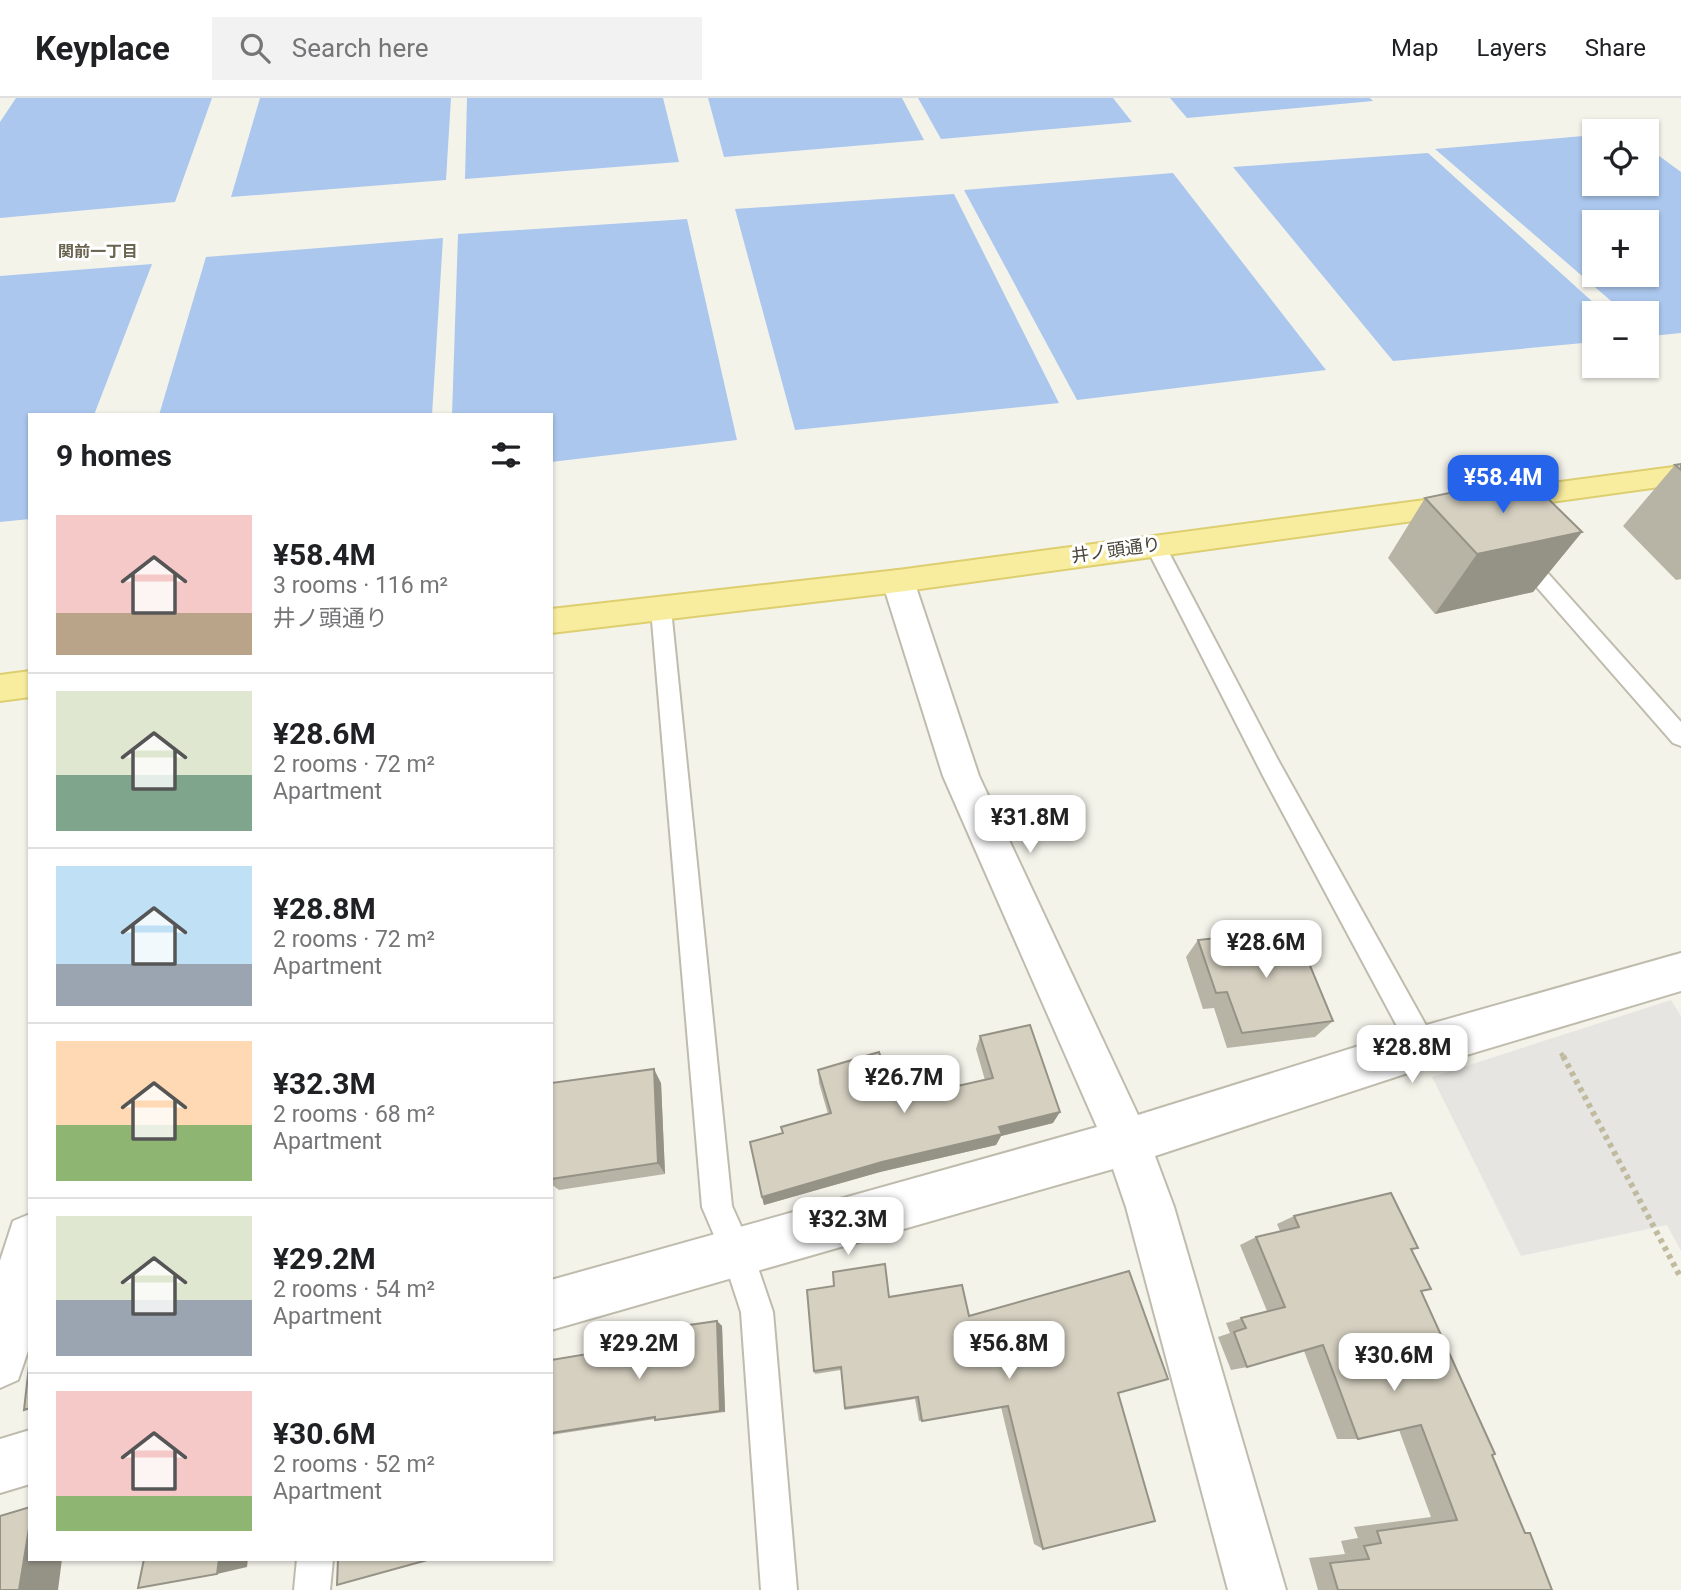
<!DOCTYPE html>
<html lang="en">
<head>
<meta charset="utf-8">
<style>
	body { margin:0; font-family:Roboto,"Noto Sans JP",sans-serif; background:#f2f2f2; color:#202124; height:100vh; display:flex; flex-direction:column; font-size:26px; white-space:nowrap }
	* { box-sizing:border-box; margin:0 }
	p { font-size:23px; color:#757577 }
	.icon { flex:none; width:38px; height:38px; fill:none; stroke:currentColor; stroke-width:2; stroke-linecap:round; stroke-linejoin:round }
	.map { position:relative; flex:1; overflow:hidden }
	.details { position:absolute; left:28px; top:315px; width:525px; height:1148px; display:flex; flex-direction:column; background:#fff; border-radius:0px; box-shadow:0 2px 5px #0004 }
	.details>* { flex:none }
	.tools { position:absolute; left:1582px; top:21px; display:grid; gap:14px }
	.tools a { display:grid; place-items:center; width:77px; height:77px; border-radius:0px; background:#fff; box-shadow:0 2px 5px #0004; font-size:35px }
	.price { position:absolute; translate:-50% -60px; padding:0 16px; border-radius:14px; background:#fff; color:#222; font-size:23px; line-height:46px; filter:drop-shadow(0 2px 4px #0008) }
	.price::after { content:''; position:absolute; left:50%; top:42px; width:21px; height:16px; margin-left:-10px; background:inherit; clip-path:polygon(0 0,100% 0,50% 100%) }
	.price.current { background:#2563eb; color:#fff }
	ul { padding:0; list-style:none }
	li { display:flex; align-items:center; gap:21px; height:175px; padding:0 28px }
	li+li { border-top:2px solid #e0e0e0 }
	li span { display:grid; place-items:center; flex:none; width:196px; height:140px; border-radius:0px; color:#555 }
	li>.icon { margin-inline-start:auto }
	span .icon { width:84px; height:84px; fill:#fffc; stroke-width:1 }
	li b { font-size:30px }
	h2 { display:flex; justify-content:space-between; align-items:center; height:84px; padding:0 28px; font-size:30px }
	header { display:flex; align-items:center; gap:42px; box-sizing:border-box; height:98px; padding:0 35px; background:#fff; border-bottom:2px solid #e0e0e0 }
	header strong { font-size:33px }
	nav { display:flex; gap:38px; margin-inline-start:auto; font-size:24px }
	.search { width:490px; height:63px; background:#f2f2f2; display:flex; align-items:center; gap:18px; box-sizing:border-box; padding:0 24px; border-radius:0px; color:#757577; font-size:26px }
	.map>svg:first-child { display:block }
	.parking { fill:#e6e5e1 }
	.water { fill:#abc7ed; fill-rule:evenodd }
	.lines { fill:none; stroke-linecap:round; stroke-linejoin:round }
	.service-casing { stroke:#bfbcad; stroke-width:4 }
	.minor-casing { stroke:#bfbcad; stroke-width:4 }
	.primary-casing { stroke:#ddce6f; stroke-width:4 }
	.path-far1 { stroke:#c0ba9f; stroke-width:4.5; stroke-dasharray:3.5 3.5; stroke-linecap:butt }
	.path { stroke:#c0ba9f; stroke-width:6; stroke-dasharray:4.5 4.5; stroke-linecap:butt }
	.service { fill:#fff; fill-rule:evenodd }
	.minor { fill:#fff; fill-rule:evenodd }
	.primary { fill:#f8ed9f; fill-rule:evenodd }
	.wall { fill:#b7b3a5 }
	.shaded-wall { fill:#959286 }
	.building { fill:#d5d0c0; stroke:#959286; stroke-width:2 }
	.labels { text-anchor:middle; stroke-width:6; stroke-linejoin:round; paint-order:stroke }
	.far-neighbourhood-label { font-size:16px; font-weight:bold; fill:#6a6450; stroke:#fff }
	.street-label { font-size:18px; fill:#484439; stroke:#fff }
</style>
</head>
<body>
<header>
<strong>Keyplace</strong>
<div class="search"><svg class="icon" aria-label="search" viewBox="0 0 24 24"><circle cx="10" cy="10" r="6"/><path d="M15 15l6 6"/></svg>Search here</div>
<nav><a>Map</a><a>Layers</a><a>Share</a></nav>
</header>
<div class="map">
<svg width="1681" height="1492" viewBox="0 0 1681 1492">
	<rect width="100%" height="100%" fill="#f4f3ea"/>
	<path class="parking" d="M1671,902L1681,918V1153L1667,1127L1521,1158L1432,979Z"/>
	<g class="water">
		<path d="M16,0H212L175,104L0,120V24Z"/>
		<path d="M260,0H451L446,82L231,99Z"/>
		<path d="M467,0H663L679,64L465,81Z"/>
		<path d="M708,0H902L924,42L724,59Z"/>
		<path d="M918,0H1113L1132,24L941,41Z"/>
		<path d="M1170,0H1370L1373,3L1187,20Z"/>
		<path d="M1594,37V86H1647V49L1681,74V235L1652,238L1647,234V215H1625L1435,51ZM1594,124H1647V177H1594Z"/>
		<path d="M1428,55L1605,215H1594V244L1393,263L1233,69Z"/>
		<path d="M1173,75L1326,272L1077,302L964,92Z"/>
		<path d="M954,96L1059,305L795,332L735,111Z"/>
		<path d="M687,121L737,342L551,364V317H452L458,136Z"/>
		<path d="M443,140L432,317H159L206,159Z"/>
		<path d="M152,166L94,317H30V421L0,424V178Z"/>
	</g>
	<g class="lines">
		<g class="service-casing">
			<g id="service">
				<path d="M1155,440L1162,442L1165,447L1278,662L1433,940L1437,949L1433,958L1423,962L1413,958L1262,676L1145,447L1148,442Z"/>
				<path d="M1521,451L1528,453L1681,624V648L1673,645L1514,463L1511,458L1514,453Z"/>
				<path d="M661,504L668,506L671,511L732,1108L753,1155L773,1214L797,1492H761L741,1214L722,1156L702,1109L651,511L654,506Z"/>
				<path d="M297,1461H333L330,1492H294Z"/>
			</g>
		</g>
		<g class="minor-casing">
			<g id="minor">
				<path d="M898,472L909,475L914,483L979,678L1138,1017L1423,928L1681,855V893L1423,970L1155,1058L1174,1109L1286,1492H1228L1126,1109L1113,1071L551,1232V1182L1097,1029L943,678L882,483L887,475Z"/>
				<path d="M30,1116V1247L18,1282L0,1290V1163L13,1123Z"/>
				<path d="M30,1332V1386L0,1395V1341Z"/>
			</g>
		</g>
		<g class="primary-casing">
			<g id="primary">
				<path d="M1681,368V386L898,494L551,535V511L898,472Z"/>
				<path d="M30,573V599L0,603V577Z"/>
			</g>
		</g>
		<path class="path-far1" d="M1561,955L1564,960"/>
		<path class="path" d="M1563,958L1681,1180"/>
		<use href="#service" class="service"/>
		<use href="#minor" class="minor"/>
		<use href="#primary" class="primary"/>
	</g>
	<g class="wall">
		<path d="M1681,366V481L1676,482L1623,428L1675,367Z"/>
		<path d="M1425,400L1582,434L1533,494L1435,516L1388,460Z"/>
		<path d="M1198,842H1291L1333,923L1315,939L1227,950L1214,910L1203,911L1186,859Z"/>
		<path d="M980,938L1053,1025L1001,1038L996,1047L880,1074L764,1107L762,1099L783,1035L828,1016L819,985L818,972L895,1002L985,982L976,951Z"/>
		<path d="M551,985H661L665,1076L559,1092L551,1086Z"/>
		<path d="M1294,1118L1418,1150L1412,1152L1421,1193L1492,1357L1524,1434L1530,1435L1552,1492H1318L1309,1460L1345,1456L1341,1443L1358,1440L1354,1429L1431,1419L1399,1332L1358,1341H1337L1304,1253L1247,1269L1231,1272L1218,1239L1230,1235L1226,1225L1267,1213L1240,1147L1256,1139L1280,1133L1277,1126Z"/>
		<path d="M889,1199L969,1218L1118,1295L1043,1451L1034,1446L1001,1309L919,1323L915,1301L845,1312L841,1272L815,1276L814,1273Z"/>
		<path d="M717,1223L722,1228L725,1314L663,1322L655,1321L551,1337V1262L654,1245Z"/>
	</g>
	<g class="shaded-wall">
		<path d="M1582,434L1533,494L1435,516L1477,456Z"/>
		<path d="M654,971L661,985L665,1076L658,1065Z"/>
		<path d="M1060,1014L1053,1025L1001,1038L996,1047L880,1074L764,1107L762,1099L999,1029Z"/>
		<path d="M717,1223L722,1228L725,1314L720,1313Z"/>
		<path d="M30,1424V1461H62L58,1492H19Z"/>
		<path d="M219,1461H248L247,1469L217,1476Z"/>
	</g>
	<g class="building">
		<path d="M1681,366V372L1675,367Z"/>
		<path d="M1526,379L1582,434L1477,456L1425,400Z"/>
		<path d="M1287,832L1291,842L1299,841L1333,923L1242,935L1227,894L1216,895L1198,842Z"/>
		<path d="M1030,927L1060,1014L999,1029L1002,1036L882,1064L762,1099L750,1044L783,1035L781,1029L831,1015L818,972L879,954L895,1002L993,980L980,938Z"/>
		<path d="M654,971L658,1065L551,1081V985Z"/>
		<path d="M1391,1095L1418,1150L1411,1151L1431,1191L1421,1193L1495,1356L1492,1357L1525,1435H1530L1552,1492H1338L1330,1465L1369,1461L1364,1448L1381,1445L1377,1433L1457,1422L1421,1327L1358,1341L1323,1247L1247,1269L1234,1234L1246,1230L1241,1220L1285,1209L1256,1139L1299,1129L1294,1118Z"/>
		<path d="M885,1166L889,1199L962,1187L969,1218L1129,1173L1168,1281L1118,1295L1155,1423L1043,1451L1008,1308L922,1323L918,1299L845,1310L841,1269L814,1273L807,1192L834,1188L833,1174Z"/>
		<path d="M717,1223L720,1313L655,1322V1319L551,1335V1262L654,1245V1232Z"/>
		<path d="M30,1259V1310L24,1312Z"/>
		<path d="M30,1409V1424L19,1492H0V1418Z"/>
		<path d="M144,1461H219L217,1476L138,1490Z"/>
		<path d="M338,1461H431L337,1487Z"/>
	</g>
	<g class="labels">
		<g class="far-neighbourhood-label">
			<text x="98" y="159">関前一丁目</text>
		</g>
		<g class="street-label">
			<text transform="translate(1116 452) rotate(-8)" y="6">井ノ頭通り</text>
		</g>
	</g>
</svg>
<div class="tools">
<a><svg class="icon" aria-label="locate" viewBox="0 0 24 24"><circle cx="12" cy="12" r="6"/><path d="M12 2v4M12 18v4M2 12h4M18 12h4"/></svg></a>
<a>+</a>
<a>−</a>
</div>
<b class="price current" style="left:1503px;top:417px">¥58.4M</b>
<b class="price" style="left:1030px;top:757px">¥31.8M</b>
<b class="price" style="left:1266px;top:882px">¥28.6M</b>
<b class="price" style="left:1412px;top:987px">¥28.8M</b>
<b class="price" style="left:904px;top:1017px">¥26.7M</b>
<b class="price" style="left:848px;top:1159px">¥32.3M</b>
<b class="price" style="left:639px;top:1283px">¥29.2M</b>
<b class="price" style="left:1009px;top:1283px">¥56.8M</b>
<b class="price" style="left:1394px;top:1295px">¥30.6M</b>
<section class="details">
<h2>9 homes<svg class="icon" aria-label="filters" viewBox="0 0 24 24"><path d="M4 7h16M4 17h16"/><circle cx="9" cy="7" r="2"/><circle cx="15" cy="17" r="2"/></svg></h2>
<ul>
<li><span style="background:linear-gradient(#f6c9c9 70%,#b9a48a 0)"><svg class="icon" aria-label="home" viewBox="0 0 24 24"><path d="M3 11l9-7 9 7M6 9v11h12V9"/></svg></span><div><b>¥58.4M</b><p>3 rooms · 116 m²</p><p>井ノ頭通り</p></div></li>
<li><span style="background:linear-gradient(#dfe7d0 60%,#7fa58c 0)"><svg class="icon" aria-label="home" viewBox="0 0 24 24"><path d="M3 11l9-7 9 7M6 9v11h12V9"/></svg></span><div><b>¥28.6M</b><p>2 rooms · 72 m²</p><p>Apartment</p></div></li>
<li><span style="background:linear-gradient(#bfe0f5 70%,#9aa5b1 0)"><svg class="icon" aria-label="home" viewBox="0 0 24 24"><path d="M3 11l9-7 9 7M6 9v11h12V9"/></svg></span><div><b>¥28.8M</b><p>2 rooms · 72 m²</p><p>Apartment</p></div></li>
<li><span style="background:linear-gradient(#ffd9b3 60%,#8fb573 0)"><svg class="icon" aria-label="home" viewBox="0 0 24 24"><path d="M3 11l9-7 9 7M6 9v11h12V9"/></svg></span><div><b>¥32.3M</b><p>2 rooms · 68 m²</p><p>Apartment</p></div></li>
<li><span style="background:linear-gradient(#dfe7d0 60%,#9aa5b1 0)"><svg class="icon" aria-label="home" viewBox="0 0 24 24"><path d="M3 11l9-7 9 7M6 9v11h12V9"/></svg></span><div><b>¥29.2M</b><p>2 rooms · 54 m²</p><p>Apartment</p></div></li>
<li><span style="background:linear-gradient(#f6c9c9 75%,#8fb573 0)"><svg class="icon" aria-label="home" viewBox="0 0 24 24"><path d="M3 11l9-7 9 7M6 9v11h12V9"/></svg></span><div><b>¥30.6M</b><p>2 rooms · 52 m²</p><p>Apartment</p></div></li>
</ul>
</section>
</div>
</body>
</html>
